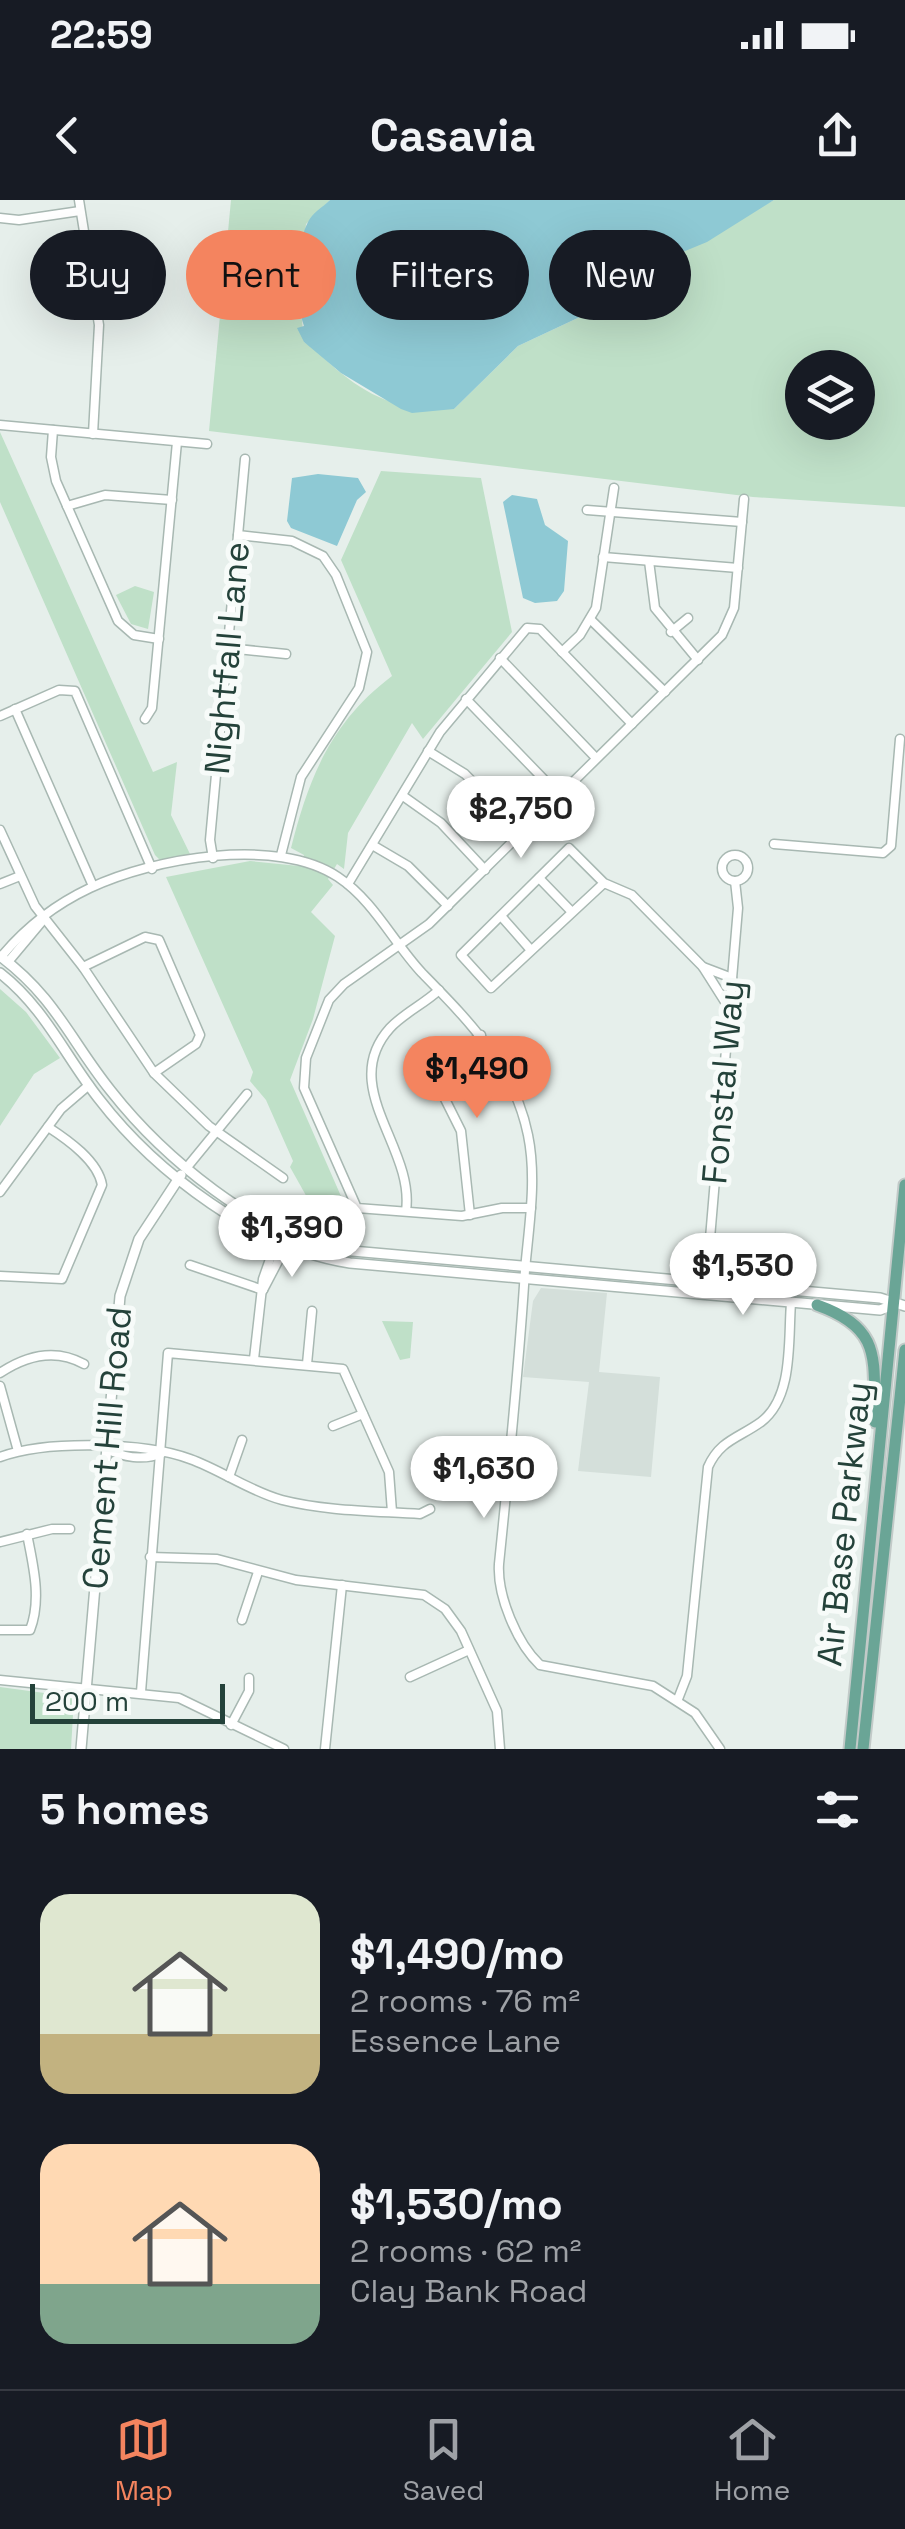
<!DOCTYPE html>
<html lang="en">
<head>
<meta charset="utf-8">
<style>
	body { margin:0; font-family:"Space Grotesk",sans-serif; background:#20242c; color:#f1f3f6; height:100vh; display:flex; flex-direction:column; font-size:38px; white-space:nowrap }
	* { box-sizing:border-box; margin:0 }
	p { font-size:32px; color:#9ea1a6 }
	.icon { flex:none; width:55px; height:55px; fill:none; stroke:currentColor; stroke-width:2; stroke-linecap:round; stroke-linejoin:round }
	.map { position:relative; height:1549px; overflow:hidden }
	.drawer { display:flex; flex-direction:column; background:#171b24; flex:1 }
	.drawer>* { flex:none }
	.hud { position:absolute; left:30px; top:30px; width:845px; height:90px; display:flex; gap:20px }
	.controls { position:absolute; left:785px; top:150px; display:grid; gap:20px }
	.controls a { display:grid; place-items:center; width:90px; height:90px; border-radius:50%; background:#171b24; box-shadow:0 10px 40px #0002; font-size:50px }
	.scale { position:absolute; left:30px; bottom:25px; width:195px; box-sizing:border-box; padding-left:10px; border:5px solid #24423a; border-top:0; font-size:28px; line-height:35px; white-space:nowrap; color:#24423a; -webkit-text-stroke:8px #f7fbf9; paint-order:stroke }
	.price { position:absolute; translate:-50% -85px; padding:0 22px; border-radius:35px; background:#fff; color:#222; font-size:32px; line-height:65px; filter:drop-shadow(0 2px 5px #0008) }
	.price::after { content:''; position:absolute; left:50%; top:60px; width:30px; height:22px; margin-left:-15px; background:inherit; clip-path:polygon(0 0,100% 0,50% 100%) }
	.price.active { background:#f4845f; color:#111 }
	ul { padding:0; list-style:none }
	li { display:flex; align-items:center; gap:30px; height:250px; padding:0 40px }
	li span { display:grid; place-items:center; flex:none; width:280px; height:200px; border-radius:30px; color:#555 }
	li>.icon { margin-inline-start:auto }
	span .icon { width:120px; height:120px; fill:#fffc; stroke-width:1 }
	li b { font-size:42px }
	h2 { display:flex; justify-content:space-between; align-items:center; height:120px; padding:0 40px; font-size:42px }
	.pill { padding:0 35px; border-radius:45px; background:#171b24; box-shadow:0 10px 40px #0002; font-size:35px; line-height:90px }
	.pill.active { background:#f4845f; color:#111 }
	.status { display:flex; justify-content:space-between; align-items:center; height:70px; padding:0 50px; background:#171b24; direction:ltr }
	.status svg { height:28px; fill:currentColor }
	header { display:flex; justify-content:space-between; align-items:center; height:130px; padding:0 40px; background:#171b24; font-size:45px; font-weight:600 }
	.dock { display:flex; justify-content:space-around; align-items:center; height:140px; border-top:2px solid #363941; background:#171b24; font-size:28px; color:#9ea1a6 }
	.dock a { display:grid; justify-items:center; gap:5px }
	.dock .active { color:#f4845f }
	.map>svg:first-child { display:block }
	.built { fill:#d4dfda }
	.green { fill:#bfe0c8; fill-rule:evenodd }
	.water { fill:#8ec9d4 }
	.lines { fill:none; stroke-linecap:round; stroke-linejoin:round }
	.minor-casing { stroke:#a8b8b2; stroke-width:11 }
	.tertiary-casing { stroke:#a8b8b2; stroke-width:12 }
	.primary-casing { stroke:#c2cac8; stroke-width:15 }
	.minor { stroke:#fff; stroke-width:8 }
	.tertiary { stroke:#fff; stroke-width:9 }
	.primary { stroke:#6aa596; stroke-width:11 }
	.labels { text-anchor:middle; stroke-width:10; stroke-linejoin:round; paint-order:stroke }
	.street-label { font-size:35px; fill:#24423a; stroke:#f7fbf9 }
</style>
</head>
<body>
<div class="status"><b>22:59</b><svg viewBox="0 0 49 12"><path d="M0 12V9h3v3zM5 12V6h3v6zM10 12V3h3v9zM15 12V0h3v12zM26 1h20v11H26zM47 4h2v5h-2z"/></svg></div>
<header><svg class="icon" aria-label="back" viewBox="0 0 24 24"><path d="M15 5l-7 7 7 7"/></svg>Casavia<svg class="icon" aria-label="share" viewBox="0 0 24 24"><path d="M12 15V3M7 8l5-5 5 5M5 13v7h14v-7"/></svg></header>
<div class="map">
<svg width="905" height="1549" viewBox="0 0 905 1549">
	<rect width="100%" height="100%" fill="#e6efeb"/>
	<path class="built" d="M541,1088L607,1093L599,1172L660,1177L651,1277L578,1271L589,1182L523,1177L533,1101Z"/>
	<g class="green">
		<path d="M231,0H330L306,24L299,89L304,142C319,151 328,163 341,173C378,203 408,210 454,209L518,146L582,116L656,63L774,0H905V307L753,297L209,231ZM802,168H858V222H802Z"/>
		<path d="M0,232L153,572L177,562L171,615L190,654L160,660L155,655L0,302Z"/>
		<path d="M381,271L481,278L512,432L423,539L412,523L348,633L344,669L337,664L328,679L333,685L311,712L335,736L313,819L290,880L344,1003L359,1015L360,1047L317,1041L281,1028L284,1021L313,1008L290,967L293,961L266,900L250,881L253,872L166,677L250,661L299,666L304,655L291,648C309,577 331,522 392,476L341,360Z"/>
		<path d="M135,386L154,392L148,429L131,424L116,395Z"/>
		<path d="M0,789L26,812L60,858L34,874L0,926Z"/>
		<path d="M382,1121L413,1122L410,1158L400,1160Z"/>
		<path d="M0,1487L74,1497L71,1549H0Z"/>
	</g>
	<g class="water">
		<path d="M330,0H774L707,42L656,63L582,116L518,146L454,209L412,213L401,209L341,173L304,142L297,128L304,126C295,101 295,47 308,22C313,12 322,8 330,0Z"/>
		<path d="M318,274L358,278L366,292L357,300L337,346L291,328L287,321L292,278Z"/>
		<path d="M512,295L537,299L545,325L568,341L564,391L557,401L535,403L523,398L503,302Z"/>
	</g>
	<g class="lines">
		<g class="minor-casing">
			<g id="minor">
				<path d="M79,0L99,125L93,234"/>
				<path d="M0,18L19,20L80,11"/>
				<path d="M0,225L207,244"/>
				<path d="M53,230L51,257L56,281L118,421L134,435L159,439"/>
				<path d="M67,306L105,295L172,300"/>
				<path d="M587,310L742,322"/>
				<path d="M238,335L292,341L323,356L336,375L367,452L359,488L301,577L281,655"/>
				<path d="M603,357L738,368"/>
				<path d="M649,361L655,408L698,460"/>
				<path d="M591,420L665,492"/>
				<path d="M671,432L688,418"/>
				<path d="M228,448L286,454"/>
				<path d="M562,452L580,435L596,408L614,288"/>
				<path d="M500,458L596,558"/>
				<path d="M466,499L559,595"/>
				<path d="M15,509L93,686"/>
				<path d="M0,516L59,490L75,491L152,669"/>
				<path d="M145,519L152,508L177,242"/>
				<path d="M428,551L465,574L523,633"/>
				<path d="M403,596L441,623L485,670"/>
				<path d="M0,630L35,706L83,767L154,873L209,926L283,978"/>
				<path d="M774,644L883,653L891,646L900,539"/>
				<path d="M374,646L408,666L448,706"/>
				<circle cx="735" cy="668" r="13"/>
				<path d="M213,658L210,640L245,259"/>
				<path d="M539,678L570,710"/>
				<path d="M604,683L491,788L461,755L569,648L604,683L632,695L703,767"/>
				<path d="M0,684L20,676"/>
				<path d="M348,684L440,532L527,428L540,429L632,524"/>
				<path d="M501,716L530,749"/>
				<path d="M1,757C25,728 56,704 90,688C153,658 277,636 338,677C374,701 393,742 422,773C469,821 514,866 528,935C537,979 529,1025 525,1070C519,1168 509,1266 499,1364C497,1396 517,1443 540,1465L653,1486L695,1513L720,1549"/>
				<path d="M8,762L44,719"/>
				<path d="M83,767L145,737L159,740L200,835L196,844L154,873"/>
				<path d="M729,808L703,767L732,778"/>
				<path d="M188,966L247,894"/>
				<path d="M0,992L61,909L89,885"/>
				<path d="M531,1008H502L462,1016L357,1008L304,888L306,858L329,800L344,784L429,724L722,435L734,408L744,299"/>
				<path d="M406,1011C415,947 337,887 390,828C404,813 424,804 439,790"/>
				<path d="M470,1015L461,931L433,875L481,835"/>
				<path d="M190,1065L263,1090"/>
				<path d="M0,1076L62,1079L102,985C98,961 68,940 48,927"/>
				<path d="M263,1090L286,1046"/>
				<path d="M699,1094L708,1062L738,708L735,681"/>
				<path d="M254,1159L263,1079L276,1042"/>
				<path d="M307,1164L312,1111"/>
				<path d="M0,1173C27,1155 55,1148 84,1164"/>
				<path d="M0,1186L18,1251"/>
				<path d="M333,1226L363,1214"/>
				<path d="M106,1249C123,1257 144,1261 162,1253"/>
				<path d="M0,1257C46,1240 145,1242 190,1259C221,1270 249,1291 282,1300C325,1311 375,1311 420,1314L430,1309"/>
				<path d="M229,1277L242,1240"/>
				<path d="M0,1342L52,1329H70"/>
				<path d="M150,1357L217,1359L296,1380L424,1395L445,1409L461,1431L497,1511L500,1549"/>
				<path d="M242,1420L258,1372"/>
				<path d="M0,1430H30C42,1399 33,1365 27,1334"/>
				<path d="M410,1477L469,1450"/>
				<path d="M0,1480L179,1498L284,1549"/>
				<path d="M141,1492L168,1153L343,1169L389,1272L392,1312"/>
				<path d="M678,1499L687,1476L708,1267C720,1240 739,1238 761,1222C794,1197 788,1139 791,1103"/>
				<path d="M231,1525L249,1491V1478"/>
				<path d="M325,1549L342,1385"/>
			</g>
		</g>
		<g class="tertiary-casing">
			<g id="tertiary">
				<path d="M0,756C56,798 70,840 111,891C162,956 258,1037 341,1050L880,1098L905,1106"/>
				<path d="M0,773C45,808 65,856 99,899C156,973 257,1049 350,1063L880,1110L893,1105"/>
				<path d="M81,1549L120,1096L139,1039L181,975"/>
			</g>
		</g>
		<g class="primary-casing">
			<g id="primary">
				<path d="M817,1105C884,1129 873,1160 875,1222"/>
				<path d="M850,1549L905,985"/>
				<path d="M863,1549L905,1150"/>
			</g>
		</g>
		<use href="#minor" class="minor"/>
		<use href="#tertiary" class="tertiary"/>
		<use href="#primary" class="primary"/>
	</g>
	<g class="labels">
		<g class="street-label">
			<text transform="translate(227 458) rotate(-85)" y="12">Nightfall Lane</text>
			<text transform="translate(723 882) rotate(-85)" y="12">Fonstal Way</text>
			<text transform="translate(107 1248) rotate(-85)" y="12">Cement Hill Road</text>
			<text transform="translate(844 1324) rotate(-84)" y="12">Air Base Parkway</text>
		</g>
	</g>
</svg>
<div class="controls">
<a><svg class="icon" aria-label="layers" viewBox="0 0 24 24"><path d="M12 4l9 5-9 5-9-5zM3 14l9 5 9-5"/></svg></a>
</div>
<div class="scale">200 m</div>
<b class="price" style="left:521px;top:661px">$2,750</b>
<b class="price active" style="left:477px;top:921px">$1,490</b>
<b class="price" style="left:292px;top:1080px">$1,390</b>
<b class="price" style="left:743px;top:1118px">$1,530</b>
<b class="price" style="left:484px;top:1321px">$1,630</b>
<div class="hud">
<a class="pill">Buy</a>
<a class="pill active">Rent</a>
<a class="pill">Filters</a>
<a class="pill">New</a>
</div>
</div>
<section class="drawer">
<h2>5 homes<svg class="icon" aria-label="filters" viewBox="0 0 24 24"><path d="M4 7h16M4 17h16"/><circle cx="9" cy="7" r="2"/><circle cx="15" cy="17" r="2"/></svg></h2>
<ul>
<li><span style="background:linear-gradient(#dfe7d0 70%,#c2b280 0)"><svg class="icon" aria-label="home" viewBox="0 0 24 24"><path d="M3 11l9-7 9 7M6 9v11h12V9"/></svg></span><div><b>$1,490/mo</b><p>2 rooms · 76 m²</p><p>Essence Lane</p></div></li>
<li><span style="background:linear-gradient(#ffd9b3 70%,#7fa58c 0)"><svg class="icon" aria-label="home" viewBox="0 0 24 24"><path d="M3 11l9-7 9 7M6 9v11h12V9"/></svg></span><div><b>$1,530/mo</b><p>2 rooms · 62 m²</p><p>Clay Bank Road</p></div></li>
</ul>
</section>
<nav class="dock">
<a class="active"><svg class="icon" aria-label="map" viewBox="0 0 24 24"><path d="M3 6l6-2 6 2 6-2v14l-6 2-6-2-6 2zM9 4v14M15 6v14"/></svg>Map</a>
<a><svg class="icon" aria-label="saved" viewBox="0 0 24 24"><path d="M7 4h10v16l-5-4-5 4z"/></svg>Saved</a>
<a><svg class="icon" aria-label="home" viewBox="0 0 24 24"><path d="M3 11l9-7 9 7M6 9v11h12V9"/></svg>Home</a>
</nav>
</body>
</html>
